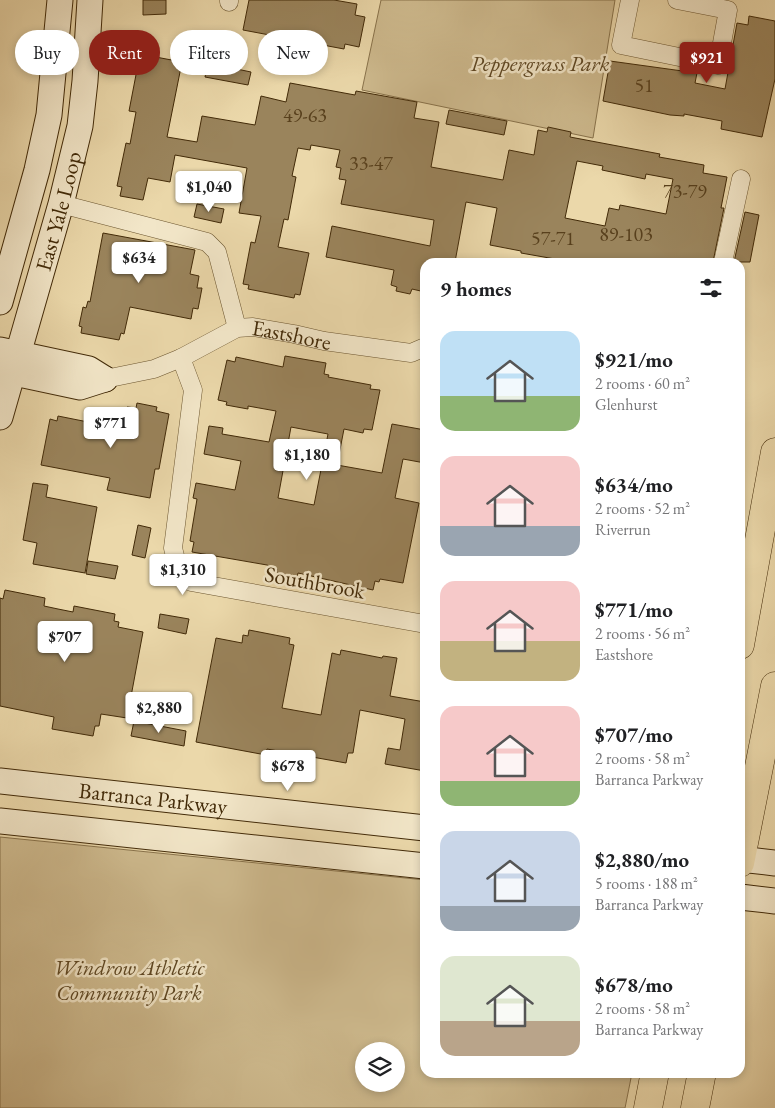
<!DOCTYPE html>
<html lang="en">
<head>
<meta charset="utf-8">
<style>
	body { margin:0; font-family:"EB Garamond",serif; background:#f2f2f2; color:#202124; height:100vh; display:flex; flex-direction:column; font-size:19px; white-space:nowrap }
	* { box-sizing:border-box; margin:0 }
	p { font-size:16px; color:#757577 }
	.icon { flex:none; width:28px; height:28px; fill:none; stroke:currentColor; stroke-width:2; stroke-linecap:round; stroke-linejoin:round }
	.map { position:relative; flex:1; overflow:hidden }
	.panel { position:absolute; left:420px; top:258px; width:325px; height:820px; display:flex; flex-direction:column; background:#fff; border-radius:15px; box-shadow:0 2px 8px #0003 }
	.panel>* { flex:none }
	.guide { position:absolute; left:15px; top:30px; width:330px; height:45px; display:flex; gap:10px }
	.tools { position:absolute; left:355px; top:1042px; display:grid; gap:10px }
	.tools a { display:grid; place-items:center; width:50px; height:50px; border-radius:50%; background:#fff; box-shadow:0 2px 8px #0003; font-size:25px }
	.price { position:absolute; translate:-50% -42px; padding:0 11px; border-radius:5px; background:#fff; color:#222; font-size:16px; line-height:32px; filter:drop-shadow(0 1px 2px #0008) }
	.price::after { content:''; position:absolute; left:50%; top:30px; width:15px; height:11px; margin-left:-8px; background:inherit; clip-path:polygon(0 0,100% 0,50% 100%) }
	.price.active { background:#8f2418; color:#fff }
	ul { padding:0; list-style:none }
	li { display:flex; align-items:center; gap:15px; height:125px; padding:0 20px }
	li span { display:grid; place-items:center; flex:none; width:140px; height:100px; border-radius:15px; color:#555 }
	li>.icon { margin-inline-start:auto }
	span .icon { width:60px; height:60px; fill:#fffc; stroke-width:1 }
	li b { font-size:21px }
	h2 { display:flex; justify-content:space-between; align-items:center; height:60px; padding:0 20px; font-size:21px }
	.tag { padding:0 18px; border-radius:22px; background:#fff; box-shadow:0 2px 8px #0003; font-size:18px; line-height:45px }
	.tag.active { background:#8f2418; color:#fff }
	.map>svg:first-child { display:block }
	.green { fill:#ceba8e; stroke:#88724b; fill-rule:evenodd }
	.building { fill:#9a845c; stroke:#422a08; fill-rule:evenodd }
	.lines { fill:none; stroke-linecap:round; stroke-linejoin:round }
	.street-casing { stroke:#6c5630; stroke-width:19 }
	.secondary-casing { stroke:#422a08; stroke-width:27 }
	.primary-casing { stroke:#422a08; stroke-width:29 }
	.street { stroke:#f2e6c8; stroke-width:18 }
	.secondary { stroke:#f2e6c8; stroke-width:25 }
	.primary { stroke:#ebd8aa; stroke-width:28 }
	.labels { text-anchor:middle; stroke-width:5; stroke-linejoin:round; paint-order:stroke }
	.number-label { font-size:20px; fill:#58401d }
	.park-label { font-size:22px; font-style:italic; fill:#5e4723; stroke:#f2e6c8 }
	.street-label { font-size:22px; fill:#422a08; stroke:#f2e6c8 }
</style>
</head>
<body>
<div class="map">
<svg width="775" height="1108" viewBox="0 0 775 1108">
	<rect width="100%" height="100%" fill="#ebd8aa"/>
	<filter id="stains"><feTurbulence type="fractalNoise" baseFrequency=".004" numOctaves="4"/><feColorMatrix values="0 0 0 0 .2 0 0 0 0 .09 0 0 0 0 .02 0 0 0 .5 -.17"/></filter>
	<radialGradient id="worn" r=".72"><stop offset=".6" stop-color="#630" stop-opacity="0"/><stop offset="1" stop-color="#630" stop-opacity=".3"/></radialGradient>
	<g class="green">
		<path d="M381,0H615L593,138L362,90Z"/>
		<path d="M0,837L425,880V1072L632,1073L625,1108H0ZM396,1051V1084H364V1051Z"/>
	</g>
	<g class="building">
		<path d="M143,0H166V14L143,15Z"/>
		<path d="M249,0H334L357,4L355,15L365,17L359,47L345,44L344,49L243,30Z"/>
		<path d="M749,16L775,21V79L762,137L721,129L722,121L684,114V116L670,115L603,101L610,61L697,73L695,83L725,89L737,23L748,25Z"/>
		<path d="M140,54L182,62L167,137L197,142L202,116L255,125L261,96L286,102L290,83L355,95L356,91L417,102L414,118L439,122L431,167L503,180L509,150L534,155L538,130L547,132L548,127L571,132L570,137L660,154L659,157L704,165L703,173L727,177L721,208H724L713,262H572L521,253V251L490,245L497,208L466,202L455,262H425V292L412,289L410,294L396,291L397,287L391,285L394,270L326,257L332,226L430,246L434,220L341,204L346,180L339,179L341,168L336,167L340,150L311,145L310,150L298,148L292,176L296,177L288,220L284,219L278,247L309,253L300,295L295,294L294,298L248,289L249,285L243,284L251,242L255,243L261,216L239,213L247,168L175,155L170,182L148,178L143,200L120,196L122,187L117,186L126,143L130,144L136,112L129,111ZM577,161L603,166L602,170L645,179L646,174L673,179L666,214L620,205L619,210L609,208L605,226L565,218Z"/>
		<path d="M208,63L251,72L248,85L205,77Z"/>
		<path d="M449,110L507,121L504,135L446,124Z"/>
		<path d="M197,204L224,209L221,223L194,217Z"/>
		<path d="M745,212L759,215L750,262H734Z"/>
		<path d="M103,233L195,250L190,274L199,276L197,288H202L198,309L193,308L191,319L130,307L124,334L121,333L119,340L81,333L82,327L79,326L83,307L86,308L88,301L90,302Z"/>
		<path d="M285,356L326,363L324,374L329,375L328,377L371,385L370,389L380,390L372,430L364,429L363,433L344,429L337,465L382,473L392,424L425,430V463L403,459L395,498L419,503L403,583L380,579L379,582L375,581L373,590L298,573L297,577L277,573V569L267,565L192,552L194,542L190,541L197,499L193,498L196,483L235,490L241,461L204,454L209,426L223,428L222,434L269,442L276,411L248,406V409L226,405L227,402L218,400L227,360L235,362L236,357L283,367ZM291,427L328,434L314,505L278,498Z"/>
		<path d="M137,403L157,407L156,411L169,414L159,469H155L150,498L107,490L110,478L41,465L50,419L57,421L58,416L123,429L127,407L136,408Z"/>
		<path d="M33,483L48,485L46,497L97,507L85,573L33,564L37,543L23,540Z"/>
		<path d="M138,525L151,528L145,558L132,555Z"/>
		<path d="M88,561L118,566L115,579L86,574Z"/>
		<path d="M5,590L45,598L44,606L58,609L73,612L74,606L115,614L114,621L119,622L118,627L143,632L127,718L101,714L99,726H95L93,736L52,729L54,717L0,706V598L3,599Z"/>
		<path d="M160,614L189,619L186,634L158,628Z"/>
		<path d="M249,630L290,638L289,644L294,645L282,708L321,715L332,653L340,655L341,650L382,658L383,656L397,658L390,696L425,702V771L385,764L388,748L400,750L405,719L360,710L353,753H348L346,763L267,749L266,755L196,742L216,638L242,643L243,635L248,636Z"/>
		<path d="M134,721L186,731L184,746L131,736Z"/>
	</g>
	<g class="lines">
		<g class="street-casing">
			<g id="street">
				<path d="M229,0V2"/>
				<path d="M630,0L621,45L718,65L728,10L677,0"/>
				<path d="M61,204L207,242L217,252L237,328"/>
				<path d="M723,262L741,179"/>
				<path d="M181,358L193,390L173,548L177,564L191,582L425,624"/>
				<path id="s1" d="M105,379L154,369L181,358L237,328L253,327L294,334L324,341L411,353L425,347"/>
			</g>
		</g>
		<g class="secondary-casing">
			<g id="secondary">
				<path d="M0,302L37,170L49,115L60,0"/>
				<path d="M0,350L89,369L105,379"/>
				<path d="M0,370L80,387L105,379"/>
				<path id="s2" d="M0,417L61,204L80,126L85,81L90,0"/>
				<path id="s3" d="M0,781L425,828"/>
				<path d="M0,821L425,866"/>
				<path d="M740,859L775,863"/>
				<path d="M740,897L775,901"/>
			</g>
		</g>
		<g class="primary-casing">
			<g id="primary">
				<path d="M740,645L775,452"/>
				<path d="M740,863L775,686"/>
				<path d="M648,1108L655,1072"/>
				<path d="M695,1108L702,1072"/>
			</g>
		</g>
		<use href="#street" class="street"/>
		<use href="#secondary" class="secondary"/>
		<use href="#primary" class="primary"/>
	</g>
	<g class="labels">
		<g class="number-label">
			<text x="644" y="92">51</text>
			<text x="305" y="122">49-63</text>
			<text x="371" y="170">33-47</text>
			<text x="685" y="198">73-79</text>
			<text x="626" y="241">89-103</text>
			<text x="553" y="245">57-71</text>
		</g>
		<g class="park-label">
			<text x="540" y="71">Peppergrass Park</text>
			<text x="129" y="975">Windrow Athletic<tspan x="129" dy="25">Community Park</tspan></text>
		</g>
		<g class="street-label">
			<text dy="8" stroke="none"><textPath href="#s2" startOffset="214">East Yale Loop</textPath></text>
			<text dy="8" stroke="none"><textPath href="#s1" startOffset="198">Eastshore</textPath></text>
			<text transform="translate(315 582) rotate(10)" y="8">Southbrook</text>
			<text dy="8" stroke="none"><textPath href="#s3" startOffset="154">Barranca Parkway</textPath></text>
		</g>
	</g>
	<rect width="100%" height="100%" filter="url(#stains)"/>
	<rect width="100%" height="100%" fill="url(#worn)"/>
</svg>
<div class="tools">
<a><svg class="icon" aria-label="layers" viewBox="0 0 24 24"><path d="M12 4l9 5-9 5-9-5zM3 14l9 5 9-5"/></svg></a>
</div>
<b class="price active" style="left:707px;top:84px">$921</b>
<b class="price" style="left:209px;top:213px">$1,040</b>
<b class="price" style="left:139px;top:284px">$634</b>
<b class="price" style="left:111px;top:449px">$771</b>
<b class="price" style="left:307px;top:481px">$1,180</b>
<b class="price" style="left:183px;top:596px">$1,310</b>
<b class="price" style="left:65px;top:663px">$707</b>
<b class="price" style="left:159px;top:734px">$2,880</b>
<b class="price" style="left:288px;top:792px">$678</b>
<div class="guide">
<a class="tag">Buy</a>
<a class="tag active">Rent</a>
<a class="tag">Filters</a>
<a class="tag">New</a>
</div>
<section class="panel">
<h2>9 homes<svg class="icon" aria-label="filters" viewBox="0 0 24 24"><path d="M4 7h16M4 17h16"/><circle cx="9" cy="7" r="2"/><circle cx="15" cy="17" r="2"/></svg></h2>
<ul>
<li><span style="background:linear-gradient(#bfe0f5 65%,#8fb573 0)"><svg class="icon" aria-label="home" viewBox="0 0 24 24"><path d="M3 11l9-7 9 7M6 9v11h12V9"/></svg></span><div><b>$921/mo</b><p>2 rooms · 60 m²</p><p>Glenhurst</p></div></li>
<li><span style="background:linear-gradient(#f6c9c9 70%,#9aa5b1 0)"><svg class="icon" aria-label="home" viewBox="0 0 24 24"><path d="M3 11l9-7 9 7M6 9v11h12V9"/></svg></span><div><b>$634/mo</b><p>2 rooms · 52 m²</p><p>Riverrun</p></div></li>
<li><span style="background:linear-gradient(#f6c9c9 60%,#c2b280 0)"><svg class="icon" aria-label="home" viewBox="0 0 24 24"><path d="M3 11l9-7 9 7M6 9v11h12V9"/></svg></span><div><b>$771/mo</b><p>2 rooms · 56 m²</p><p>Eastshore</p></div></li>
<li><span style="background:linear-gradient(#f6c9c9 75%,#8fb573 0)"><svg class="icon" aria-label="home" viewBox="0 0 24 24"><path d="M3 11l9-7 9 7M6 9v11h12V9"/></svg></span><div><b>$707/mo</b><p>2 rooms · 58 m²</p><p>Barranca Parkway</p></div></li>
<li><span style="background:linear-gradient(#c9d6e8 75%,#9aa5b1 0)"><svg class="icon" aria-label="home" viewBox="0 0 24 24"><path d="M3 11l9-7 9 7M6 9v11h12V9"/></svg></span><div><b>$2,880/mo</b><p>5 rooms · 188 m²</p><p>Barranca Parkway</p></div></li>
<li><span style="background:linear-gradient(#dfe7d0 65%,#b9a48a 0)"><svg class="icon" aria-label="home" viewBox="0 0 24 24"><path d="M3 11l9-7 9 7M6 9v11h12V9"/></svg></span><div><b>$678/mo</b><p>2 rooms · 58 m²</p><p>Barranca Parkway</p></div></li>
</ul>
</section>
</div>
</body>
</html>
